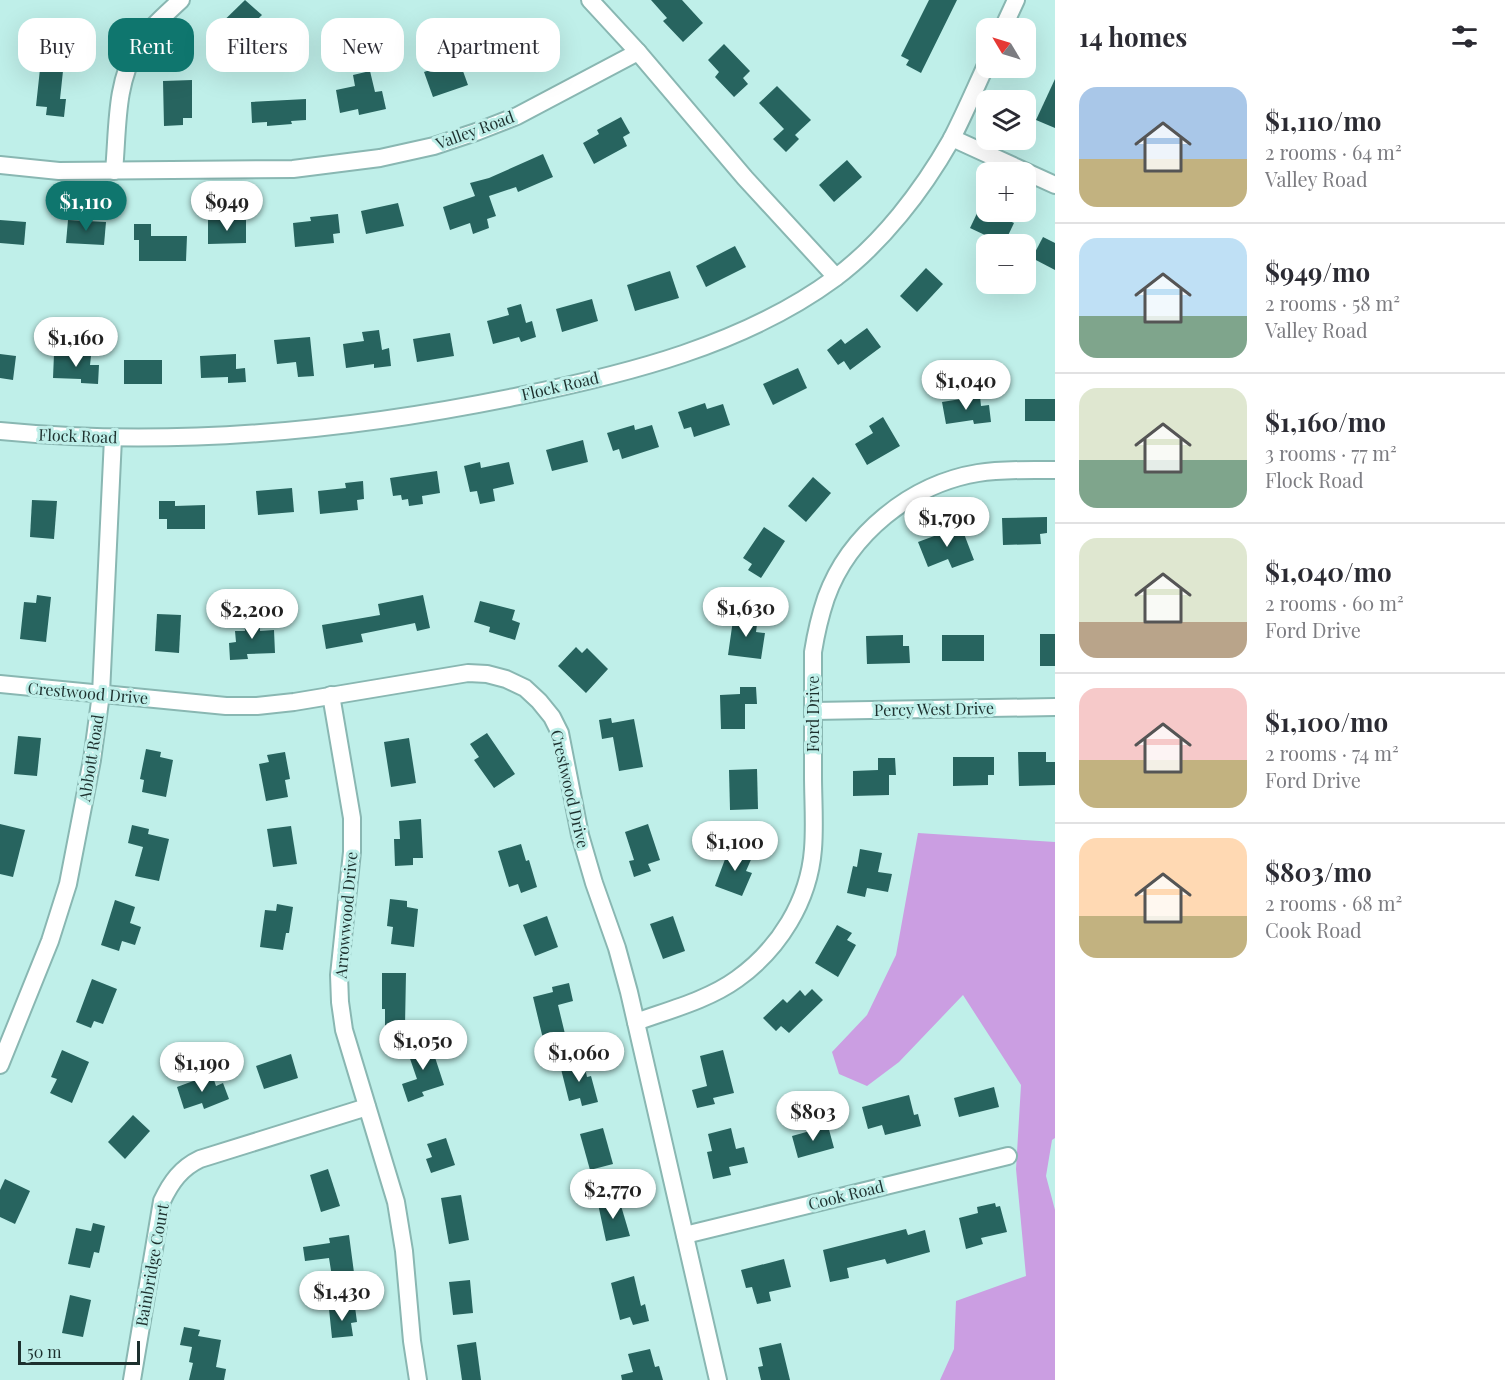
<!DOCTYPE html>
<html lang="en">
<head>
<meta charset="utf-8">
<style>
	body { margin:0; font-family:"Playfair Display",serif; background:#f2f2f3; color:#2b2b33; height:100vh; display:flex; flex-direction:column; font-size:22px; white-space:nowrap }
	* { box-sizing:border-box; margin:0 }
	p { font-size:20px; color:#7c7c81 }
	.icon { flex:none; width:33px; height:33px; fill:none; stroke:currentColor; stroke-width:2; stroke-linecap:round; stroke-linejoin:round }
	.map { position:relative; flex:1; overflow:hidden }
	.side { display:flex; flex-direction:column; background:#fff; width:450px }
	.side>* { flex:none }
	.banner { position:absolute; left:18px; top:18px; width:570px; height:54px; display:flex; gap:12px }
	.needle { width:39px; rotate:308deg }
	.tools { position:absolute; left:976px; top:18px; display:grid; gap:12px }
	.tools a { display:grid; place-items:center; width:60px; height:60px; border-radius:12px; background:#fff; box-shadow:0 6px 24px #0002; font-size:30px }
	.scale { position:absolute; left:18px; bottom:15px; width:122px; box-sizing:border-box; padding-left:6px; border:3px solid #1d302e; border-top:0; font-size:16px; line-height:21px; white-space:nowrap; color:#1d302e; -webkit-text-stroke:4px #bfefe9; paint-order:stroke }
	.price { position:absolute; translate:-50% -51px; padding:0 14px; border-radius:21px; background:#fff; color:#222; font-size:20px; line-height:39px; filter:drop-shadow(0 2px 3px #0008) }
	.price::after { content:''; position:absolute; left:50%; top:36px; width:18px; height:14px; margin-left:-9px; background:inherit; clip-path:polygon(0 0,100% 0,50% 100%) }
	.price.selected { background:#0f766e; color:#fff }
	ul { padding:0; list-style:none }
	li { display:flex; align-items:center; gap:18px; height:150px; padding:0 24px }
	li+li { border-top:2px solid #e1e1e2 }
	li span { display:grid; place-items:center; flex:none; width:168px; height:120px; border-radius:18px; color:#555 }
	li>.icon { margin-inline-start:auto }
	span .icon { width:72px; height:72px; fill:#fffc; stroke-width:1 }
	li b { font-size:26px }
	h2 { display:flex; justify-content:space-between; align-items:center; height:72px; padding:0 24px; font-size:26px }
	.pill { padding:0 21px; border-radius:18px; background:#fff; box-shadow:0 6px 24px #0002; font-size:21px; line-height:54px }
	.pill.selected { background:#0f766e; color:#fff }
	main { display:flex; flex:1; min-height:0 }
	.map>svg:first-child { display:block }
	.forest { fill:#cb9ee2 }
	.building { fill:#27645f }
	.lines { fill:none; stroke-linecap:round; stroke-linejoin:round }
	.street-casing { stroke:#89b7b2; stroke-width:20 }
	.street { stroke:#fff; stroke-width:16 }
	.labels { text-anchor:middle; stroke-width:6; stroke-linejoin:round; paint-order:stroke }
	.street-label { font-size:16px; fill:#1d302e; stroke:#bfefe9 }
</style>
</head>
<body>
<main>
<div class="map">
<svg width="1055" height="1380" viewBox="0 0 1055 1380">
	<rect width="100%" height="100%" fill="#bfefe9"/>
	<path class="forest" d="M918,833L1055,842V1138L1052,1140L1046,1176L1055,1210V1380H940L954,1349L956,1301L1026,1276L1016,1169L1021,1085L963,995L899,1062L867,1086L839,1074L832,1052L867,1015L896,955Z"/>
	<g class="building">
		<path d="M245,0L262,15L222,54L207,37Z"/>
		<path d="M651,0H682L703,23L683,42L663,21L667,18Z"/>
		<path d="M929,0H957L921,73L906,65L909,60L901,56Z"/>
		<path d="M518,23L531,36L539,28L551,39L538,52L530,44L512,62L496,46Z"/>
		<path d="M724,44L750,71L743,78L748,84L734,97L715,77L719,72L708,60Z"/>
		<path d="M459,60L468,85L433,97L424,72Z"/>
		<path d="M40,69L63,71L60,99H66L64,117L46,115L47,107L36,106Z"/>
		<path d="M370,71L375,92L382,91L386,109L359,115L358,109L340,113L336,90L355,86L353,75Z"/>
		<path d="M1055,79V128L1036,120Z"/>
		<path d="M192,80V118H183V125L164,126L163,81Z"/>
		<path d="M777,86L811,120L795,135L799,139L786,152L773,139L784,129L759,103Z"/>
		<path d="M306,99V120L291,121L292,124L267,126V122L252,123L251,102Z"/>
		<path d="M621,117L630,133L623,137L627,146L594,164L583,143L599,134L597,130Z"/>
		<path d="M543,154L553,177L518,192L516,187L489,196L496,216L487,219L489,228L473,234L470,223L450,230L443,207L475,196L470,183L489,178Z"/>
		<path d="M847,160L862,177L834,202L819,185Z"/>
		<path d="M398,203L404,226L366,234L361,211Z"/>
		<path d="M980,207L1014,223L1004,244L970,228Z"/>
		<path d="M338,214L340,233L333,234L334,243L295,247L293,223L311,221L310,217Z"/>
		<path d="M0,220L26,222L24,245L0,243Z"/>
		<path d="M68,220L106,222L104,245L66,243Z"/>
		<path d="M208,220H246V243L208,244Z"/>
		<path d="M134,224H151V236H187L186,261H139V240H134Z"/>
		<path d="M1043,237L1055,243V270L1032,258Z"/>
		<path d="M735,246L746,267L706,287L696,266Z"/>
		<path d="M926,268L943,284L917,312L900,296Z"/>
		<path d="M670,271L679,298L635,311L627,285Z"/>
		<path d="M592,299L598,321L562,332L556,309Z"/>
		<path d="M521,304L526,323L532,321L536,337L521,342L519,337L493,344L487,321L509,315L507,308Z"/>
		<path d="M867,328L881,347L850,370L844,361L838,365L827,350L841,339L845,344Z"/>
		<path d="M379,330L382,350L389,348L391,366L374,368V364L346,368L343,344L364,341L362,332Z"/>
		<path d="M450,333L454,356L417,362L413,339Z"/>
		<path d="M310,337L314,376L298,377L296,362L277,364L274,340Z"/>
		<path d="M0,354L16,356L13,380L0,378Z"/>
		<path d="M54,354L91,356L90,365H99L98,384L81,383V379L53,378Z"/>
		<path d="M236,354V369L245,368L246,382L228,383V377L201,378L200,356Z"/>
		<rect x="124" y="360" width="38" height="24"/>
		<path d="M798,368L807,388L773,405L763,384Z"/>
		<path d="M980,396L981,406L989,405L991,422L974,424L973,420L946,424L942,402Z"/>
		<rect x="1025" y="399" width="30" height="22"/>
		<path d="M705,403L707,409L723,404L730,425L694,437L691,427L684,429L678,412Z"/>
		<path d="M883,417L900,446L867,465L855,444L873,433L869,426Z"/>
		<path d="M634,425L635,430L652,425L659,447L622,459L619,449L613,451L607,433Z"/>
		<path d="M583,440L588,462L552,471L546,450Z"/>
		<path d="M480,462L481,468L509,462L514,484L493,489L495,501L480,504L477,491L470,492L464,466Z"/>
		<path d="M437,471L440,493L422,496L423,504L409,506L408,499L402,500L401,495L393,496L390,478Z"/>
		<path d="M813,477L831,493L806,522L788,506Z"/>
		<path d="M363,481L364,499L357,500L358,510L320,514L318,491L346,488L345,483Z"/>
		<path d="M292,488L294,512L258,515L256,491Z"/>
		<path d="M32,500L57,501L54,539L30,537Z"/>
		<path d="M159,501H175V506L205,505V529H167V519H159Z"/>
		<path d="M1047,517V533L1040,534L1041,544L1003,545L1002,518Z"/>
		<path d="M961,526L974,560L952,568L948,559L928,567L918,542Z"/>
		<path d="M764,527L785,541L761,578L748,570L752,564L743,558Z"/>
		<path d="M37,595L51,597L46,642L20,639L24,602L36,603Z"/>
		<path d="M423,595L430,628L417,631L415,623L361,634L363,642L326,649L322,625L380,615L378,604Z"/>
		<path d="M480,601L515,610L512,620L520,623L515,640L489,632L490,627L474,622Z"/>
		<path d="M244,613H259L260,631L274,630L275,653L247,654L248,659L230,660L229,643L236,642L235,631H245Z"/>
		<path d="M734,613L758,617L756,632L765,633L761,659L728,655Z"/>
		<path d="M157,614L181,615L179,653L155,651Z"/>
		<rect x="1040" y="634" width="15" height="32"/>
		<path d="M903,635V646H909L910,663L867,664L866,636Z"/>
		<rect x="942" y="635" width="42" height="26"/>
		<path d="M576,647L582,653L587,648L608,669L586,693L558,666Z"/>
		<path d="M740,687H756L757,704H745V729H721L720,695L740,694Z"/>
		<path d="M611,718L612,723L634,719L643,767L619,771L613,737L602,739L599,720Z"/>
		<path d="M487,733L515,774L494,788L474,760L479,757L470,744Z"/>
		<path d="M18,736L41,738L37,776L14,774Z"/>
		<path d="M409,738L416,783L391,787L384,742Z"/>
		<path d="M146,749L161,752L160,757L173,760L166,797L142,792L144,780L140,779Z"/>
		<path d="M285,752L290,779L285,780L288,797L266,801L259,764L269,762L267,755Z"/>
		<path d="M1018,752H1046V762H1055V785L1019,786Z"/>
		<path d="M953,757H994V775H988V785L953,786Z"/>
		<path d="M878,758H895L896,775H889V795L853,796V771L878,770Z"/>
		<path d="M757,769L758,809L730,810L729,770Z"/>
		<path d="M421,819L423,858H413V865L395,866L394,839H400L399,821Z"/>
		<path d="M0,824L25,830L13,877L0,874Z"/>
		<path d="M648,824L660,860L648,864L651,871L634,877L629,861L634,860L625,832Z"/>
		<path d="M132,825L149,829L148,834L169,839L159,881L135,876L143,847L128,843Z"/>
		<path d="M291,826L297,864L273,867L267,829Z"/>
		<path d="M521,844L526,861L529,860L537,887L521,893L518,884L509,887L498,851Z"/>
		<path d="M730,846L753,855L746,871L752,873L742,896L715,886Z"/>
		<path d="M860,849L882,853L878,872L892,874L888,892L867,888L865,897L847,893L853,866L857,867Z"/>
		<path d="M390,899L407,901V907L418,909L414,947L391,944L393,927L387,926Z"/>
		<path d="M115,900L135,907L130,923L141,927L135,945L122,941L119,951L101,945Z"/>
		<path d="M277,904L293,907L289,933H286L283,950L260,947L265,910L276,911Z"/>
		<path d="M547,916L558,947L535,956L523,925Z"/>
		<path d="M673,916L685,951L663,959L650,924Z"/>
		<path d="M837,925L852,933L847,940L856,945L838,977L815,963Z"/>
		<path d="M382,973H406L405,1026H385V1009H382Z"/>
		<path d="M92,979L117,989L103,1024L94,1021L91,1028L76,1022Z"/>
		<path d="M569,983L573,1001L558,1005L566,1038L544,1043L533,997L553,992L552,987Z"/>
		<path d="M812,989L823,1000L789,1033L781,1026L776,1031L763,1018L783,999L787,1003L800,990L805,996Z"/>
		<path d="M429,1039L444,1085L422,1092L424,1096L408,1102L402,1084L417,1079L406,1047Z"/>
		<path d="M62,1050L89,1062L72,1103L50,1093L57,1079L51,1077Z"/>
		<path d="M723,1050L734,1093L713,1098L715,1104L697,1108L692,1090L707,1086L700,1056Z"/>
		<path d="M291,1054L298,1078L264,1089L256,1066Z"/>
		<path d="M583,1059L587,1077L591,1076L598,1102L582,1106L580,1098L569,1101L560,1065Z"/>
		<path d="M212,1074L216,1086L223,1083L229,1099L204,1109L202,1103L184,1109L177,1087Z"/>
		<path d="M994,1087L999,1107L959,1117L954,1098Z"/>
		<path d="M909,1095L914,1115L918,1114L921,1126L885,1135L882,1125L868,1129L862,1107Z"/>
		<path d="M133,1115L150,1131L125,1159L108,1142Z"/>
		<path d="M828,1126L834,1148L798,1158L792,1136Z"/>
		<path d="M603,1128L613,1164L590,1170L580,1134Z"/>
		<path d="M731,1128L736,1149L744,1147L748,1163L729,1167L731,1175L713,1179L707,1152L712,1151L708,1134Z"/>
		<path d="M446,1138L455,1165L431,1173L426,1159L432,1157L427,1144Z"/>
		<path d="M328,1169L340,1206L321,1212L310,1175Z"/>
		<path d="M5,1179L30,1191L15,1224L0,1217V1190Z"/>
		<path d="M461,1195L469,1240L449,1244L441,1198Z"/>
		<path d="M619,1199L630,1236L606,1241L598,1204Z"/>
		<path d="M995,1203L996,1207L1000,1206L1007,1232L981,1238L983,1244L966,1249L959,1218L978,1213L977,1207Z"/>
		<path d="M93,1223L105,1226L99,1253L94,1252L90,1268L68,1264L76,1228L91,1231Z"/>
		<path d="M906,1229L908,1235L925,1230L930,1252L887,1264L885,1259L847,1268L849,1278L830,1282L823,1250Z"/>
		<path d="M349,1235L355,1280L333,1283L329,1258L305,1261L303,1247L330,1243L329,1238Z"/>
		<path d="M784,1259L791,1287L769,1292L771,1301L757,1304L752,1287L746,1288L741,1270Z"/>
		<path d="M634,1276L641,1306L645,1304L649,1321L633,1325L630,1317L620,1320L611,1283Z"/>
		<path d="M470,1280L473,1313L453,1315L449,1282Z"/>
		<path d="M70,1295L91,1300L83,1337L62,1333Z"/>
		<path d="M355,1307L357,1322L351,1323L353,1336L332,1338L329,1309Z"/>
		<path d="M184,1327L200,1330L198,1336L221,1340L216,1367L226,1369L224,1380H189L193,1363L189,1362L192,1347L180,1345Z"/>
		<path d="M476,1342L481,1380H462L457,1345Z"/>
		<path d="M781,1343L790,1380H761L758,1367L763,1366L759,1348Z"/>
		<path d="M650,1349L655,1367L659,1366L663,1380H622L621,1375L633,1372L628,1354Z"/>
	</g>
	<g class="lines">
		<g class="street-casing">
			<g id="street">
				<path d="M590,0L638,52L745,178L836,277"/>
				<path d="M1003,28L1016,0"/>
				<path d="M952,138L1055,185"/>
				<path d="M0,165L59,171L293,169L380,158L434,146L476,132L517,116L638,52"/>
				<path d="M114,171C118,129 115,84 137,48C148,29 165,15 181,0"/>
				<path d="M0,431C173,448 349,431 519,396C627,374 744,345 835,278C882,243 922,191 951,140C964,115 975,89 987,63"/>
				<path d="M0,684L226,706H257L294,702L468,673L487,674L506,679L525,688L539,701L552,717L560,733L580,835L594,883L617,948L629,992L718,1380"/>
				<path d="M331,695L352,818V852L339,975L340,1002L344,1030L396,1202L404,1251L412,1341L418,1380"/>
				<path d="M813,711L1055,707"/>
				<path d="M636,1022C669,1010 708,1000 737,979C779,949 809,901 813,849C815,825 813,800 813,775C813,734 813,693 813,652C816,633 820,616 826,598C849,534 911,484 978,473C1003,469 1029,470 1055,470"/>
				<path d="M0,1065L50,941L68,884L92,760L101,694L113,438"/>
				<path d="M685,1235L1008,1156"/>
				<path d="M132,1380L162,1201C171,1182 181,1168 200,1159L367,1107"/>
			</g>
		</g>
		<use href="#street" class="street"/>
	</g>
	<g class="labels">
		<g class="street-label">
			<text transform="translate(475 130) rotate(-20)" y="6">Valley Road</text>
			<text transform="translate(560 386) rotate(-13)" y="6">Flock Road</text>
			<text transform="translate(78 436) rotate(2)" y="6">Flock Road</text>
			<text transform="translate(88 693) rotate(5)" y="6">Crestwood Drive</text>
			<text transform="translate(934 709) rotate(-1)" y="6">Percy West Drive</text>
			<text transform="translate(813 714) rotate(-90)" y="6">Ford Drive</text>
			<text transform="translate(91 758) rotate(-81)" y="6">Abbott Road</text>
			<text transform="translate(570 789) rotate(77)" y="6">Crestwood Drive</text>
			<text transform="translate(346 915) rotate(-85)" y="6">Arrowwood Drive</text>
			<text transform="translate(846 1195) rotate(-14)" y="6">Cook Road</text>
			<text transform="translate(152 1265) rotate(-80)" y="6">Bainbridge Court</text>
		</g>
	</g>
</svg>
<div class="tools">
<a><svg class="needle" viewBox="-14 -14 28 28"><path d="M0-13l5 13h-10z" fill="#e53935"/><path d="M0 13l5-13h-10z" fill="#7c7c81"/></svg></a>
<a><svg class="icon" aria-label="layers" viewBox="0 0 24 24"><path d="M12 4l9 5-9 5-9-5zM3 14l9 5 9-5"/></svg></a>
<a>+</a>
<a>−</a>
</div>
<div class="scale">50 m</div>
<b class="price selected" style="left:86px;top:232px">$1,110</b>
<b class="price" style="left:227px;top:232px">$949</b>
<b class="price" style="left:76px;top:368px">$1,160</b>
<b class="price" style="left:966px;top:411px">$1,040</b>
<b class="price" style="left:947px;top:548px">$1,790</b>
<b class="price" style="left:746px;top:638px">$1,630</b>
<b class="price" style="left:252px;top:640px">$2,200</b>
<b class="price" style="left:735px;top:872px">$1,100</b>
<b class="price" style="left:423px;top:1071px">$1,050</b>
<b class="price" style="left:579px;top:1083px">$1,060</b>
<b class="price" style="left:202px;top:1093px">$1,190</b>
<b class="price" style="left:813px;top:1142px">$803</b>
<b class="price" style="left:613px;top:1220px">$2,770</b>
<b class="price" style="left:342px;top:1322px">$1,430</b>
<div class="banner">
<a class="pill">Buy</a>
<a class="pill selected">Rent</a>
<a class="pill">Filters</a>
<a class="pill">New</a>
<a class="pill">Apartment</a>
</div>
</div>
<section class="side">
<h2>14 homes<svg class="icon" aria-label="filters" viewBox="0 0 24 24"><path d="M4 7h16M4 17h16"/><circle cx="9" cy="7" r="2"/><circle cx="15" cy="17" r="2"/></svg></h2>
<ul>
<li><span style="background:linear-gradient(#a9c7e8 60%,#c2b280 0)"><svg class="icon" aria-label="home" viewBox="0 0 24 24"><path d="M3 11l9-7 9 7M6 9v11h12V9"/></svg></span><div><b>$1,110/mo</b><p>2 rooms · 64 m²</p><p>Valley Road</p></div></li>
<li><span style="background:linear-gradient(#bfe0f5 65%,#7fa58c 0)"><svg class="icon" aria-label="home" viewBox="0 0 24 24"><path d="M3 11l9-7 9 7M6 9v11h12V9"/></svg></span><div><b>$949/mo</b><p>2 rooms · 58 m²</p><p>Valley Road</p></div></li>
<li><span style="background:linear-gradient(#dfe7d0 60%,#7fa58c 0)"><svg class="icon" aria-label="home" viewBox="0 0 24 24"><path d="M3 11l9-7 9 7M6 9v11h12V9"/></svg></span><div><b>$1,160/mo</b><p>3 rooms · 77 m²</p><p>Flock Road</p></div></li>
<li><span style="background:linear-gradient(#dfe7d0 70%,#b9a48a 0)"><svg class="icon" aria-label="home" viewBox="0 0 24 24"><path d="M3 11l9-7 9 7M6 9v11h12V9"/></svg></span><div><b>$1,040/mo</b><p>2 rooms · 60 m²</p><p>Ford Drive</p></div></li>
<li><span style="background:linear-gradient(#f6c9c9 60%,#c2b280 0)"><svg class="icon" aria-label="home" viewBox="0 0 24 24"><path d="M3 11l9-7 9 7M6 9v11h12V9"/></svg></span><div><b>$1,100/mo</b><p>2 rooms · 74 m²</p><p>Ford Drive</p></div></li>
<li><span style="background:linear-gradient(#ffd9b3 65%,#c2b280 0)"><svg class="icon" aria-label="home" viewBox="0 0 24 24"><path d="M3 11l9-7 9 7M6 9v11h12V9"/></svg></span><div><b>$803/mo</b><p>2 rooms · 68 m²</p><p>Cook Road</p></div></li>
</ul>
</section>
</main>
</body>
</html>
